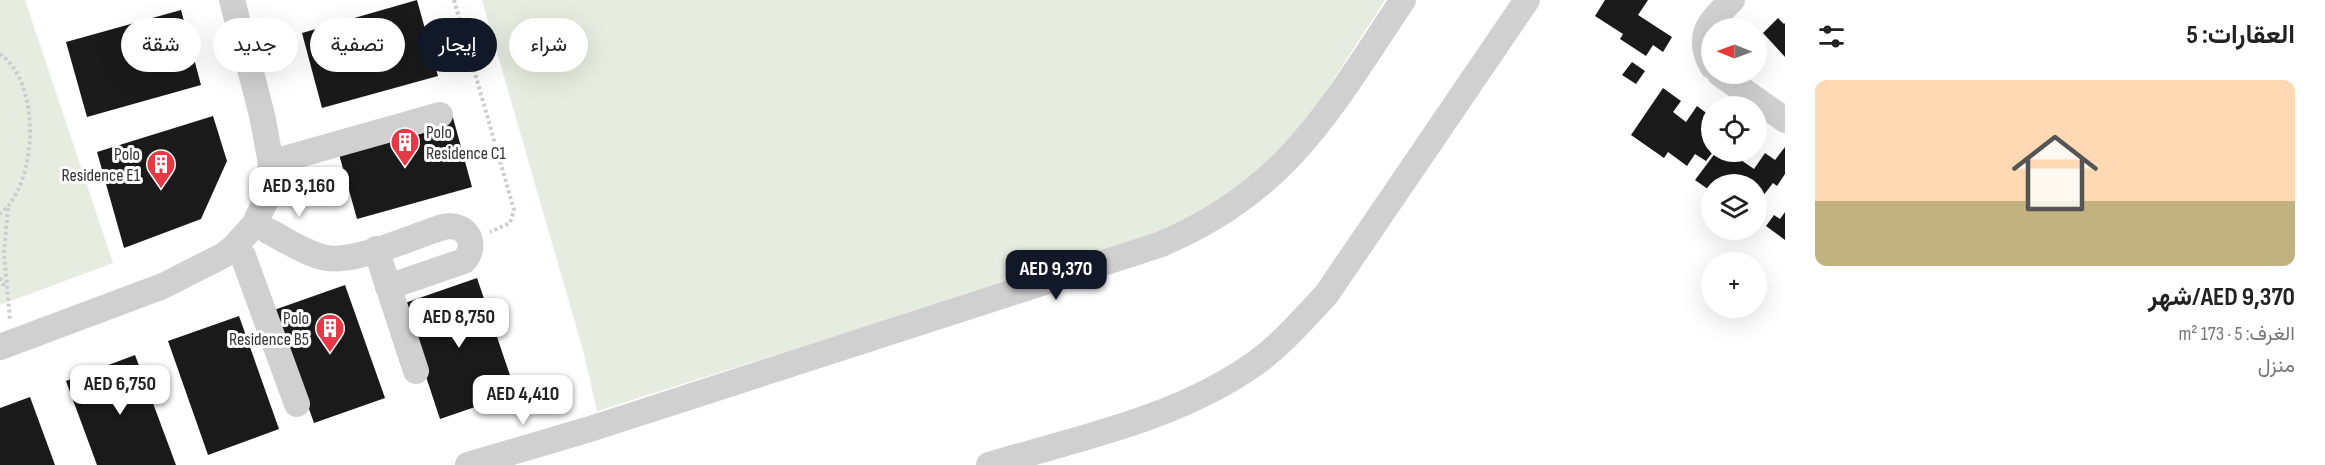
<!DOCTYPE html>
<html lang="ar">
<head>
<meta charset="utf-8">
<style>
	body { margin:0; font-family:"Sofia Sans Condensed",Vazirmatn,sans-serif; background:#f6f6f6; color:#222; direction:rtl; height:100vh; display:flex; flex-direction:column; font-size:22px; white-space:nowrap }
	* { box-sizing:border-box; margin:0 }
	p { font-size:20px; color:#767676 }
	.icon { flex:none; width:33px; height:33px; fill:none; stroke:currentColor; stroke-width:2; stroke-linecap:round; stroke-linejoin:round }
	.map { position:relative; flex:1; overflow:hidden; direction:ltr }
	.drawer { display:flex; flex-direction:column; background:#fff; width:540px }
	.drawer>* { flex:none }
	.top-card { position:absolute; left:18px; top:18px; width:570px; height:54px; direction:rtl; display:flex; gap:12px }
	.needle { width:39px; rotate:271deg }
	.tools { position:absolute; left:1701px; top:18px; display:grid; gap:12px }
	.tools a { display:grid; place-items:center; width:66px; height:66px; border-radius:50%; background:#fff; box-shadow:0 6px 24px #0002; font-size:30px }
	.price { position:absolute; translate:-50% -51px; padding:0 14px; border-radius:12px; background:#fff; color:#222; font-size:20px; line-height:39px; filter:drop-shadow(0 2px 3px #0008) }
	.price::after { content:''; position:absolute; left:50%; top:36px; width:18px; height:14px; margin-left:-9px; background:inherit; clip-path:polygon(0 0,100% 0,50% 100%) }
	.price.on { background:#111827; color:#fff }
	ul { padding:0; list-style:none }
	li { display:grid; align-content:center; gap:12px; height:318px; padding:0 30px }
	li+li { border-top:2px solid #e0e0e0 }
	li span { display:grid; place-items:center; height:186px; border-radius:12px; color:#555 }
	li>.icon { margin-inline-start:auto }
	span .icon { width:108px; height:108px; fill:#fffc; stroke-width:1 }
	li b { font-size:26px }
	h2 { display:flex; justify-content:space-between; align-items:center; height:72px; padding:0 30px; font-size:26px }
	.tag { padding:0 21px; border-radius:27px; background:#fff; box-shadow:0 6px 24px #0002; font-size:21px; line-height:54px }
	.tag.on { background:#111827; color:#fff }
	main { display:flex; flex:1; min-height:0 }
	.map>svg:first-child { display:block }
	.green { fill:#e6ecdf }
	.building { fill:#1a1a1a }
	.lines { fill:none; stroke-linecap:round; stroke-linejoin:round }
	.path { stroke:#cdcdcd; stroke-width:4; stroke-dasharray:3 3; stroke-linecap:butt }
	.minor { stroke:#d0d0d0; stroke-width:26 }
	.labels { text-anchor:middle; stroke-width:6; stroke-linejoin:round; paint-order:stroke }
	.poi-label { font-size:18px; fill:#333; stroke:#fff; text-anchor:end }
</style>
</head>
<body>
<main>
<section class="drawer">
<h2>العقارات: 5<svg class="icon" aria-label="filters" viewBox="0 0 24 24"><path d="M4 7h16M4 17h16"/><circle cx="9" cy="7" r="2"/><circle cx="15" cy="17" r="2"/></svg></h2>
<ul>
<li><span style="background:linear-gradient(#ffd9b3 65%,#c2b280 0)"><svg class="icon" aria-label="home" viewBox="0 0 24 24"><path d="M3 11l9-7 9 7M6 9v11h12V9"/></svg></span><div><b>AED 9,370/شهر</b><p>الغرف: 5 · 173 m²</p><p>منزل</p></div></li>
</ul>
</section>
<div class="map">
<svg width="1785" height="465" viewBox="0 0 1785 465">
	<rect width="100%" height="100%" fill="#fff"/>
	<g class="green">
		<path d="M0,0H25L113,263L0,305Z"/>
		<path d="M482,0H1385L1310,116L1283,150L1230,195L1170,228L1107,251L597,411L584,354Z"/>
	</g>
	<g class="building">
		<path d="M417,0L438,76L322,108L302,33Z"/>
		<path d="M1605,0H1648L1638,15L1672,37L1663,52L1653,45L1646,56L1620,39L1623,34L1595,16Z"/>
		<path d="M181,10L201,85L87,117L66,42Z"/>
		<path d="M1778,18L1784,24L1785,23V57L1763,33Z"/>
		<path d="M1632,62L1645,71L1636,84L1622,75Z"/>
		<path d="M1663,88L1681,101L1673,112L1686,122L1697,106L1709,115L1712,111V138L1708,135L1705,140L1711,144L1712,153L1706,161L1695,154L1687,166L1668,152L1664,158L1631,135Z"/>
		<path d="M452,114L472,187L357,219L337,147Z"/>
		<path d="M213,116L227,161L201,219L124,248L97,152Z"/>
		<path d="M1785,147V174L1777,186L1773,183L1756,205V184H1712V192L1695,180L1716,152H1743L1738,158L1754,169L1765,153L1775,160Z"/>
		<path d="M1785,212V240L1766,226L1774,215L1780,219Z"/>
		<path d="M477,278L516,393L440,419L402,304Z"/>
		<path d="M345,285L385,398L314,423L274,310Z"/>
		<path d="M239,316L279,429L208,455L168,341Z"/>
		<path d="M135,355L176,465H97L66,381Z"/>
		<path d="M30,397L55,465H0V408Z"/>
	</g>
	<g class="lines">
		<g class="path">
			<path d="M454,0L514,210L510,223L490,232"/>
			<path d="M0,54C42,83 38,184 0,214"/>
			<path d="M8,208L4,253L10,320"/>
			<path d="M0,278L5,287"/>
		</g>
		<g class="minor">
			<path d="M1712,66C1695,35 1710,22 1732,0"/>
			<path d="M1720,74L1785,120"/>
			<path d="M284,159L440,115"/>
			<path d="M268,231C286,240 306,254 327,258C356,263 414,236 443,227C466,222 479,243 464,261L388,287"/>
			<path d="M376,249L416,371"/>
			<path d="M243,256L297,404"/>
			<path d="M0,347L163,286L224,255L235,246L254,225L266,200L271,172L270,158L262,115L232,0"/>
			<path d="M468,465L590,429L1159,245C1287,192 1330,109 1403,0"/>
			<path d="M989,465C1079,438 1180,418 1257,362C1283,343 1304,318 1326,295L1527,0"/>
		</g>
	</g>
	<defs>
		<g id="building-pin" transform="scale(1.5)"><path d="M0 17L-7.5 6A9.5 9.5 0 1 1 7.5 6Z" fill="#e63946" stroke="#fff"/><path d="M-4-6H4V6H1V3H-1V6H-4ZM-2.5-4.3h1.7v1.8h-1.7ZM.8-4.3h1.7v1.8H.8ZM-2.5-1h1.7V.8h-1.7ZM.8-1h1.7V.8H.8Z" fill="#fff"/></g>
	</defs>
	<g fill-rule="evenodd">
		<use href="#building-pin" x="405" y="142"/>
		<use href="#building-pin" x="161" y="164"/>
		<use href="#building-pin" x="330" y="328"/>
	</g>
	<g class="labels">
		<g class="poi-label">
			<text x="426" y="138" text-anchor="start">Polo<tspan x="426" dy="21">Residence C1</tspan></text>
			<text x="140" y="160">Polo<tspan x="140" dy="21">Residence E1</tspan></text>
			<text x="309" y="324">Polo<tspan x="309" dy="21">Residence B5</tspan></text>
		</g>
	</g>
</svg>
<div class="tools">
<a><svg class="needle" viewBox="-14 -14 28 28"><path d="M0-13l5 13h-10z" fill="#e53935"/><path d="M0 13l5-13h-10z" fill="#767676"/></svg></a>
<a><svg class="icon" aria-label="locate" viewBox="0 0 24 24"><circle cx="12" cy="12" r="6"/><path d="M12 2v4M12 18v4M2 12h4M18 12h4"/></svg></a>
<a><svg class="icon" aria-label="layers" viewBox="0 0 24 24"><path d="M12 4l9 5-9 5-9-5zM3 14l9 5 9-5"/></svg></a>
<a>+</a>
</div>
<b class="price" style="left:299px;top:218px">AED 3,160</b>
<b class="price on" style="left:1056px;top:301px">AED 9,370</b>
<b class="price" style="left:459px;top:349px">AED 8,750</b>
<b class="price" style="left:120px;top:416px">AED 6,750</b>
<b class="price" style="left:523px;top:426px">AED 4,410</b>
<div class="top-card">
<a class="tag">شراء</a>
<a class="tag on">إيجار</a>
<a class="tag">تصفية</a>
<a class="tag">جديد</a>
<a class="tag">شقة</a>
</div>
</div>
</main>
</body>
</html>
